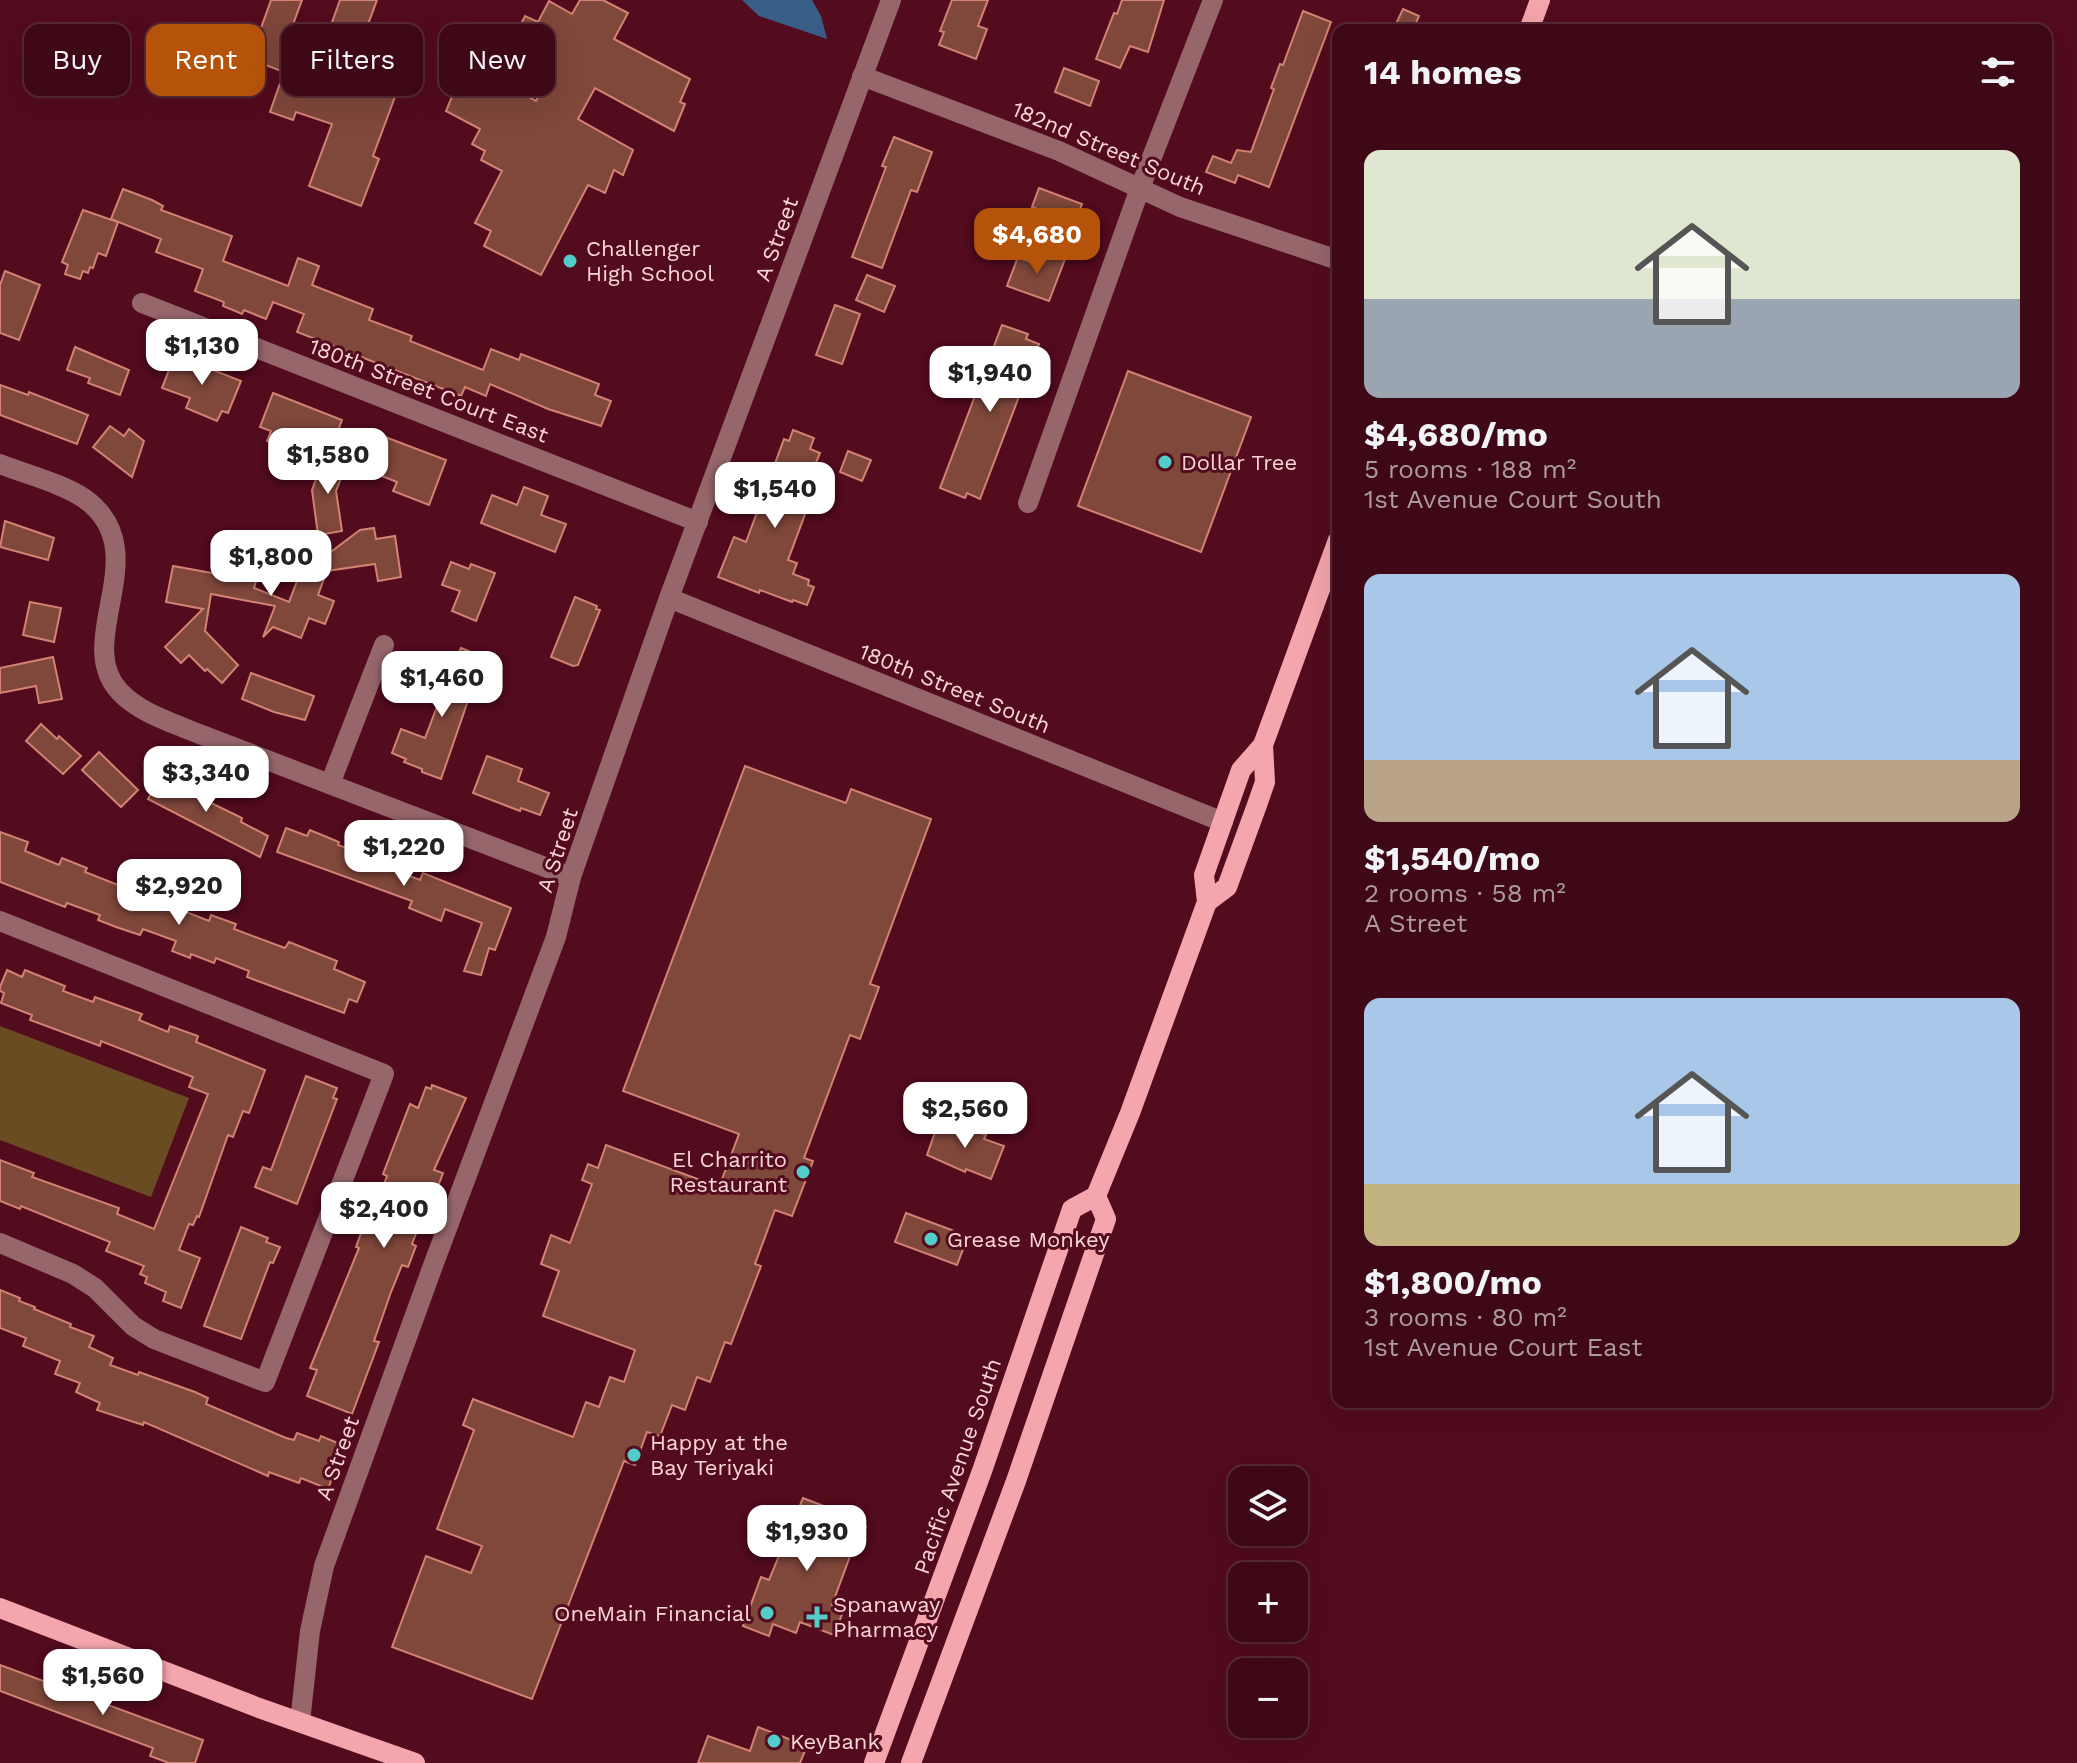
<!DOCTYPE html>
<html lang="en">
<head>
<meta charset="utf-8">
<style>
	body { margin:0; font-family:"Work Sans",sans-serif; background:#491623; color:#f1f3f6; height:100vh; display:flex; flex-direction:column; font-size:30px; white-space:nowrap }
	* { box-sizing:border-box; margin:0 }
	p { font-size:26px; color:#ad9aa1 }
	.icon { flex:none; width:44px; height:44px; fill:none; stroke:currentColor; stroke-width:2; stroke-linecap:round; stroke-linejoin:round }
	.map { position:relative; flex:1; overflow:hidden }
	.details { position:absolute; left:1332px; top:24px; width:720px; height:1384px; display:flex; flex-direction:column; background:#3e0816; border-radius:16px; box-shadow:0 8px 32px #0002,0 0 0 2px #572935 }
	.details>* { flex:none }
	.guide { position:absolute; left:24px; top:24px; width:760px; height:72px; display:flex; gap:16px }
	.fabs { position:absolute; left:1228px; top:1466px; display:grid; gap:16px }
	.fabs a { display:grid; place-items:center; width:80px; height:80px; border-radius:16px; background:#3e0816; box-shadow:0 8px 32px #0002,0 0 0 2px #572935; font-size:40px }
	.price { position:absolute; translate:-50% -68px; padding:0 18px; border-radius:16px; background:#fff; color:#222; font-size:26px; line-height:52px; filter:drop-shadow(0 2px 4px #0008) }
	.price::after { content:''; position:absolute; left:50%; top:48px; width:24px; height:18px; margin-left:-12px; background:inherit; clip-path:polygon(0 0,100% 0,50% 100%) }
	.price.on { background:#b45309; color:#fff }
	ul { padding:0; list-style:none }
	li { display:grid; align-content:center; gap:16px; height:424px; padding:0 32px }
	li span { display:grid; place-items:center; height:248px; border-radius:16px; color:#555 }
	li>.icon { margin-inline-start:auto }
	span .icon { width:144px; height:144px; fill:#fffc; stroke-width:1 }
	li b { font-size:34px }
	h2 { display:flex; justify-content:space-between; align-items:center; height:96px; padding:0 32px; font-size:34px }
	.tag { padding:0 28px; border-radius:16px; background:#3e0816; box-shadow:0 8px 32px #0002,0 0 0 2px #572935; font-size:28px; line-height:72px }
	.tag.on { background:#b45309; color:#fff }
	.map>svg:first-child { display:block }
	.green { fill:#6a4c23 }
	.water { fill:#385d87 }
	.building { fill:#80473b; stroke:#d38373; stroke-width:2 }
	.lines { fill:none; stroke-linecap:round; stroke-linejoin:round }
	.minor { stroke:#96666b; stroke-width:20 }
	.major { stroke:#f5a5ad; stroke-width:20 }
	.poi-dot { fill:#53cdca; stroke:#530b1e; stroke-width:3 }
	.labels { text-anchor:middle; stroke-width:6; stroke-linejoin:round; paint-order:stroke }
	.street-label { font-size:22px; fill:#fad5d8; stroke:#530b1e }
	.poi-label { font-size:22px; fill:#fad5d8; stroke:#530b1e; text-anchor:start }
</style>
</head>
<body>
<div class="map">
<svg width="2077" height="1763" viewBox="0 0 2077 1763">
	<rect width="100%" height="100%" fill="#530b1e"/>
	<path class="green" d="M0,1026L189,1098L151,1197L0,1140Z"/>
	<path class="water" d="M742,0H812L821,16L827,39L759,16Z"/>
	<g class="building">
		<path d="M271,0H302L288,38L322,50L340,0H377L349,76L396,94L373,156L379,159L361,206L309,186L332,124L296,112L293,120L270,112L284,72L250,59Z"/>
		<path d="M580,0H603L628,13L614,39L690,79L680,102L685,104L674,131L595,88L578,119L633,150L623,175L614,170L605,193L588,185L541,275L484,246L491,231L475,223L502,171L481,160L485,151L472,144L480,129L446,111L466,63L536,101L554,66L511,43L525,16L538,22L549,1L572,14Z"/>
		<path d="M952,0H988L978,26L987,29L976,59L939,45L944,32L940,31Z"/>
		<path d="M1122,0H1164L1148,52L1130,46L1120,68L1096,59L1114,13L1117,14Z"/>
		<path d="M1403,9L1419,16L1413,30H1393Z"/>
		<path d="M1303,11L1331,22L1269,187L1238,175L1235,183L1206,172L1213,156L1231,163L1237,150L1251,152L1274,89L1271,88L1280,64L1283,65Z"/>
		<path d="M1064,68L1099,81L1090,106L1055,92Z"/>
		<path d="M894,137L932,152L917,192L911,190L882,268L852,257L886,167L882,166Z"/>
		<path d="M1039,188L1082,204L1075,223L1032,207Z"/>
		<path d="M123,189L152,200L163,206L161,210L232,236L223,261L288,286L298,258L319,266L312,285L373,309L369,320L412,336L410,341L483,370L491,349L519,360L521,354L599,384L595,395L611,401L601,426L548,409L490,384L486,396L465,387L461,396L297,332L304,314L273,302L266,319L244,310L242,314L223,306L224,302L195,291L203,269L156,252L161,239L111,219Z"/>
		<path d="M83,210L118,222L106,256L98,253L93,268L90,267L88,273L83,271L80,279L65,274L68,265L62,262Z"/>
		<path d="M1045,252L1065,259L1049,301L1007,286L1018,257L1040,266Z"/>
		<path d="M5,271L40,285L19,340L0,333V285Z"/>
		<path d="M867,275L895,286L884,312L856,300Z"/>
		<path d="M835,305L860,314L842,364L816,355Z"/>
		<path d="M1002,325L1028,334L1026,339L1039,344L980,499L967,493L965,498L940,488Z"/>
		<path d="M75,347L129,370L120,395L88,383L90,378L67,370Z"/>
		<path d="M175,355L241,381L228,413L222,411L217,421L186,408L190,398L162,388Z"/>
		<path d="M1128,371L1251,417L1201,552L1078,506Z"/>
		<path d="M0,385L28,395L29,392L88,415L77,444L0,415Z"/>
		<path d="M273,393L342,420L329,454L299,442L296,452L267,441L271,431L260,427Z"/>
		<path d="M110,426L124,436L129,429L144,441L132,477L93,447Z"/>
		<path d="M793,430L814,438L810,449L820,453L810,477L802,474L790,502L807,509L788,560L797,563L793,574L809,580L808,585L814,587L807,605L793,600L792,602L760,590L759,593L718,577L734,537L746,542L784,439L789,441Z"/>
		<path d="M372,432L446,460L429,505L393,491L397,482L359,467Z"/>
		<path d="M848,451L871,460L862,481L840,472Z"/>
		<path d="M325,455L347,463L336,491L342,531L318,535L312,490Z"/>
		<path d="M524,487L548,496L541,515L566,524L555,552L481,523L492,495L517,505Z"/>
		<path d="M5,521L54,538L48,560L0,547Z"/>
		<path d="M374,528L376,539L395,536L401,577L378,581L375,564L327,571L318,595L334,601L325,624L309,618L301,638L273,627L263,637L275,606L211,594L205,631L238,665L222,683L207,669L205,671L189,655L181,663L165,647L203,609L166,602L173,566L256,581L254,588L289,602L299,576L360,530Z"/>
		<path d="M451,562L469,569L471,564L495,573L476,621L452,611L460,591L442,585Z"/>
		<path d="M575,597L597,606L596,609L600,610L578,665L573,666L551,657Z"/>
		<path d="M30,602L61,608L54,642L23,635Z"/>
		<path d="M461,648L483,657L441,779L422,772V769L404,762L406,759L392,753L401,729L425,738L438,704L431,702L439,681L445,684Z"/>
		<path d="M53,657L62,699L39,703L36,686L0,693V668Z"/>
		<path d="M251,673L314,696L305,720L274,712L242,699Z"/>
		<path d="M41,724L57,739L59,736L81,756L63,774L26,741Z"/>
		<path d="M99,752L138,790L121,807L82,770Z"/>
		<path d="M487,756L522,769L518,781L549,793L540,815L521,808L520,811L473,793Z"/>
		<path d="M745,766L846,803L851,789L931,819L870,984L879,987L860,1039L850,1035L804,1158L813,1161L792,1216L775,1210L755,1264L761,1266L731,1344L725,1342L710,1382L697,1377L685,1410L672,1405L660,1436L647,1432L635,1465L624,1461L532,1699L392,1647L426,1556L471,1573L482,1546L437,1529L474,1430L463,1425L473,1399L573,1437L586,1402L599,1407L610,1377L624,1382L635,1350L543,1316L559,1271L541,1264L551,1235L570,1243L592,1184L582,1180L588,1164L598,1168L606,1145L719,1187L739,1134L623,1091Z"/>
		<path d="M162,773L199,792L197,796L242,818L241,822L268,836L260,857L148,799Z"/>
		<path d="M286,828L307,836L310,830L339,842L338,845L382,861L380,865L420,880L423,873L511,908L495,950L489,948L481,975L464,971L482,923L445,909L441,921L409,908L412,901L277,852Z"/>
		<path d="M0,832L28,842L25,851L59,865L62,858L87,868L85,872L209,921L211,915L236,924L234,929L285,948L289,942L337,961L334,969L365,982L357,1002L349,999L344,1013L247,977L249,971L216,958L214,963L191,954L190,958L172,951L176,941L143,929L140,935L116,927L98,920L100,915L67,903L65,907L0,882Z"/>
		<path d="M7,970L22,977L25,970L65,986L63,991L93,1002L95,997L142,1014L139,1020L168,1032L170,1026L198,1036L196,1042L265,1070L249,1113L243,1111L233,1137L228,1135L199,1217L197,1216L193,1225L189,1224L179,1250L200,1258L181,1308L163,1301L166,1292L145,1283L147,1277L140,1274L144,1266L106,1251L110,1242L21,1206L20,1209L0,1201V1160L34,1173L32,1177L119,1208L117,1214L154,1229L208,1094L189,1087L193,1077L101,1041L100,1046L30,1020L32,1015L1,1003L4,993L0,991V987Z"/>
		<path d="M306,1076L337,1088L333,1098L337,1099L297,1204L255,1187L263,1167L271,1170Z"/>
		<path d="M432,1085L466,1098L434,1170L443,1173L435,1194L432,1193L412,1244L416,1246L408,1267L402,1265L391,1292L374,1341L379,1342L352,1414L307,1396L317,1370L310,1368L359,1248L356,1247L364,1225L375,1202L377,1203L387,1176L383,1174L410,1104L418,1108L426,1087L431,1089Z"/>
		<path d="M939,1121L969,1133L971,1129L986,1135L984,1139L1004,1146L991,1179L966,1169L965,1172L927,1155Z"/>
		<path d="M906,1213L968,1236L957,1265L895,1242Z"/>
		<path d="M241,1227L268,1238L266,1242L280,1247L273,1263L270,1262L241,1339L204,1326Z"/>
		<path d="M0,1290L20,1298L19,1301L35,1307L34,1309L71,1324L70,1327L94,1336L89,1347L113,1358L110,1365L138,1375L139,1372L195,1392L208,1398L206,1404L286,1438L294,1440L297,1433L319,1441L321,1436L338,1443L333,1458L338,1463L328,1489L301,1478L299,1483L269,1472L268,1476L144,1422L143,1425L97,1410L100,1403L76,1392L80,1383L55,1374L60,1361L23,1346L26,1338L0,1328Z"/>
		<path d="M803,1498L829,1508L827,1512L866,1527L856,1553L852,1551L832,1605L844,1609L834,1635L800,1622L796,1633L773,1624L769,1636L743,1626L761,1577L769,1580Z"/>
		<path d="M0,1665L203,1740L195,1763H169L150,1756L153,1748L0,1691Z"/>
		<path d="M758,1727L807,1746L800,1763H698L708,1736L750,1751Z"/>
	</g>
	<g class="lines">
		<g class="minor">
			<path d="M862,76L1059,151L1180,207L1338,260"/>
			<path d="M142,303L698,522"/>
			<path d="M0,464C25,474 64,484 85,499C158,552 71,641 120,692C138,711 165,720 189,730L571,877"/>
			<path d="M1028,503L1140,188L1213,0"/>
			<path d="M669,598L1223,822"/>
			<path d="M330,784L384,645"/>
			<path d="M0,921L384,1074L265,1382L154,1339L133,1326L95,1288L73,1274L0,1243"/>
			<path d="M300,1722L310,1631L324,1566L431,1271L556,937L571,877L669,598L891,0"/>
		</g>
		<g class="major">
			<path d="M1529,30L1540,0"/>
			<path d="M1207,902L1227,887L1257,805L1265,782L1263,745L1338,540"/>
			<path d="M0,1608L259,1708L415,1763"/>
			<path d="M874,1763L982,1471L1072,1209L1096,1196L1130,1113L1207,902L1204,875L1241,770L1263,745"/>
			<path d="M911,1763L1016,1481L1106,1219L1096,1196"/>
		</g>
	</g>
	<g class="poi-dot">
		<circle cx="570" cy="261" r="8"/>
		<circle cx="1165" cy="462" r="8"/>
		<circle cx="803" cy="1172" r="8"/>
		<circle cx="931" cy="1239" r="8"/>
		<circle cx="634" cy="1455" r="8"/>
		<circle cx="767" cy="1613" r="8"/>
		<path d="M813 1605h8v8h8v8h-8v8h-8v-8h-8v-8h8z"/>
		<circle cx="774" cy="1741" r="8"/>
	</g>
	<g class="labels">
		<g class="street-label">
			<text transform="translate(1109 148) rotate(23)" y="8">182nd Street South</text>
			<text transform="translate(776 239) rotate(-70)" y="8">A Street</text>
			<text transform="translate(429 390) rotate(21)" y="8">180th Street Court East</text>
			<text transform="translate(955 688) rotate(22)" y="8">180th Street South</text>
			<text transform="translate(557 850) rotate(-72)" y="8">A Street</text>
			<text transform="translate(337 1458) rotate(-70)" y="8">A Street</text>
			<text transform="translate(957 1466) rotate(-71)" y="8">Pacific Avenue South</text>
		</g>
		<g class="poi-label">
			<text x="586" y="256">Challenger<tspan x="586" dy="25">High School</tspan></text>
			<text x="1181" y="470">Dollar Tree</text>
			<text x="787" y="1167" text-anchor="end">El Charrito<tspan x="787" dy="25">Restaurant</tspan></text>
			<text x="947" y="1247">Grease Monkey</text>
			<text x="650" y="1450">Happy at the<tspan x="650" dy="25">Bay Teriyaki</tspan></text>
			<text x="833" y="1612">Spanaway<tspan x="833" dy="25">Pharmacy</tspan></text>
			<text x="751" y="1621" text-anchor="end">OneMain Financial</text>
			<text x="790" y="1749">KeyBank</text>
		</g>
	</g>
</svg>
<div class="fabs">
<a><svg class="icon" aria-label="layers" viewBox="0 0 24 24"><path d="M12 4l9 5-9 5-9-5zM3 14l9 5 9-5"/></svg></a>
<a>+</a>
<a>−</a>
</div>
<b class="price on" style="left:1037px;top:276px">$4,680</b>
<b class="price" style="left:202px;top:387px">$1,130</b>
<b class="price" style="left:990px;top:414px">$1,940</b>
<b class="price" style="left:328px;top:496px">$1,580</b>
<b class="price" style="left:775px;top:530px">$1,540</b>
<b class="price" style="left:271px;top:598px">$1,800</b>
<b class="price" style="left:442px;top:719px">$1,460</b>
<b class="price" style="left:206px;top:814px">$3,340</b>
<b class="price" style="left:404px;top:888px">$1,220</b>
<b class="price" style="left:179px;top:927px">$2,920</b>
<b class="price" style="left:965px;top:1150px">$2,560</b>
<b class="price" style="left:384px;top:1250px">$2,400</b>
<b class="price" style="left:807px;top:1573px">$1,930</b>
<b class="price" style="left:103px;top:1717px">$1,560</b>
<div class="guide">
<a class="tag">Buy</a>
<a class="tag on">Rent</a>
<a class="tag">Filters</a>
<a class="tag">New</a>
</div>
<section class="details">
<h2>14 homes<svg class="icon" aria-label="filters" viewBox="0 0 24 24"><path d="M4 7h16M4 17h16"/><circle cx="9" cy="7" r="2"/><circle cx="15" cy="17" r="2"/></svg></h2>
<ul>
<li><span style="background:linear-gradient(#dfe7d0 60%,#9aa5b1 0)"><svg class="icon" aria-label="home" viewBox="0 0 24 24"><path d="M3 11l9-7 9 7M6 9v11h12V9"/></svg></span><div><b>$4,680/mo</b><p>5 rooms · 188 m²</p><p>1st Avenue Court South</p></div></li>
<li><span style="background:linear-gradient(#a9c7e8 75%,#b9a48a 0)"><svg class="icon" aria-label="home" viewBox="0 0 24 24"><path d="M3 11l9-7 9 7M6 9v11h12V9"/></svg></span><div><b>$1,540/mo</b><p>2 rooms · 58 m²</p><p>A Street</p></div></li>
<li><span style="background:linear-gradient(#a9c7e8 75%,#c2b280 0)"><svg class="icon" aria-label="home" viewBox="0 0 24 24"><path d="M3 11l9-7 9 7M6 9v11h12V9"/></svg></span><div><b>$1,800/mo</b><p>3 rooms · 80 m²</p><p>1st Avenue Court East</p></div></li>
</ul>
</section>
</div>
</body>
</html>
